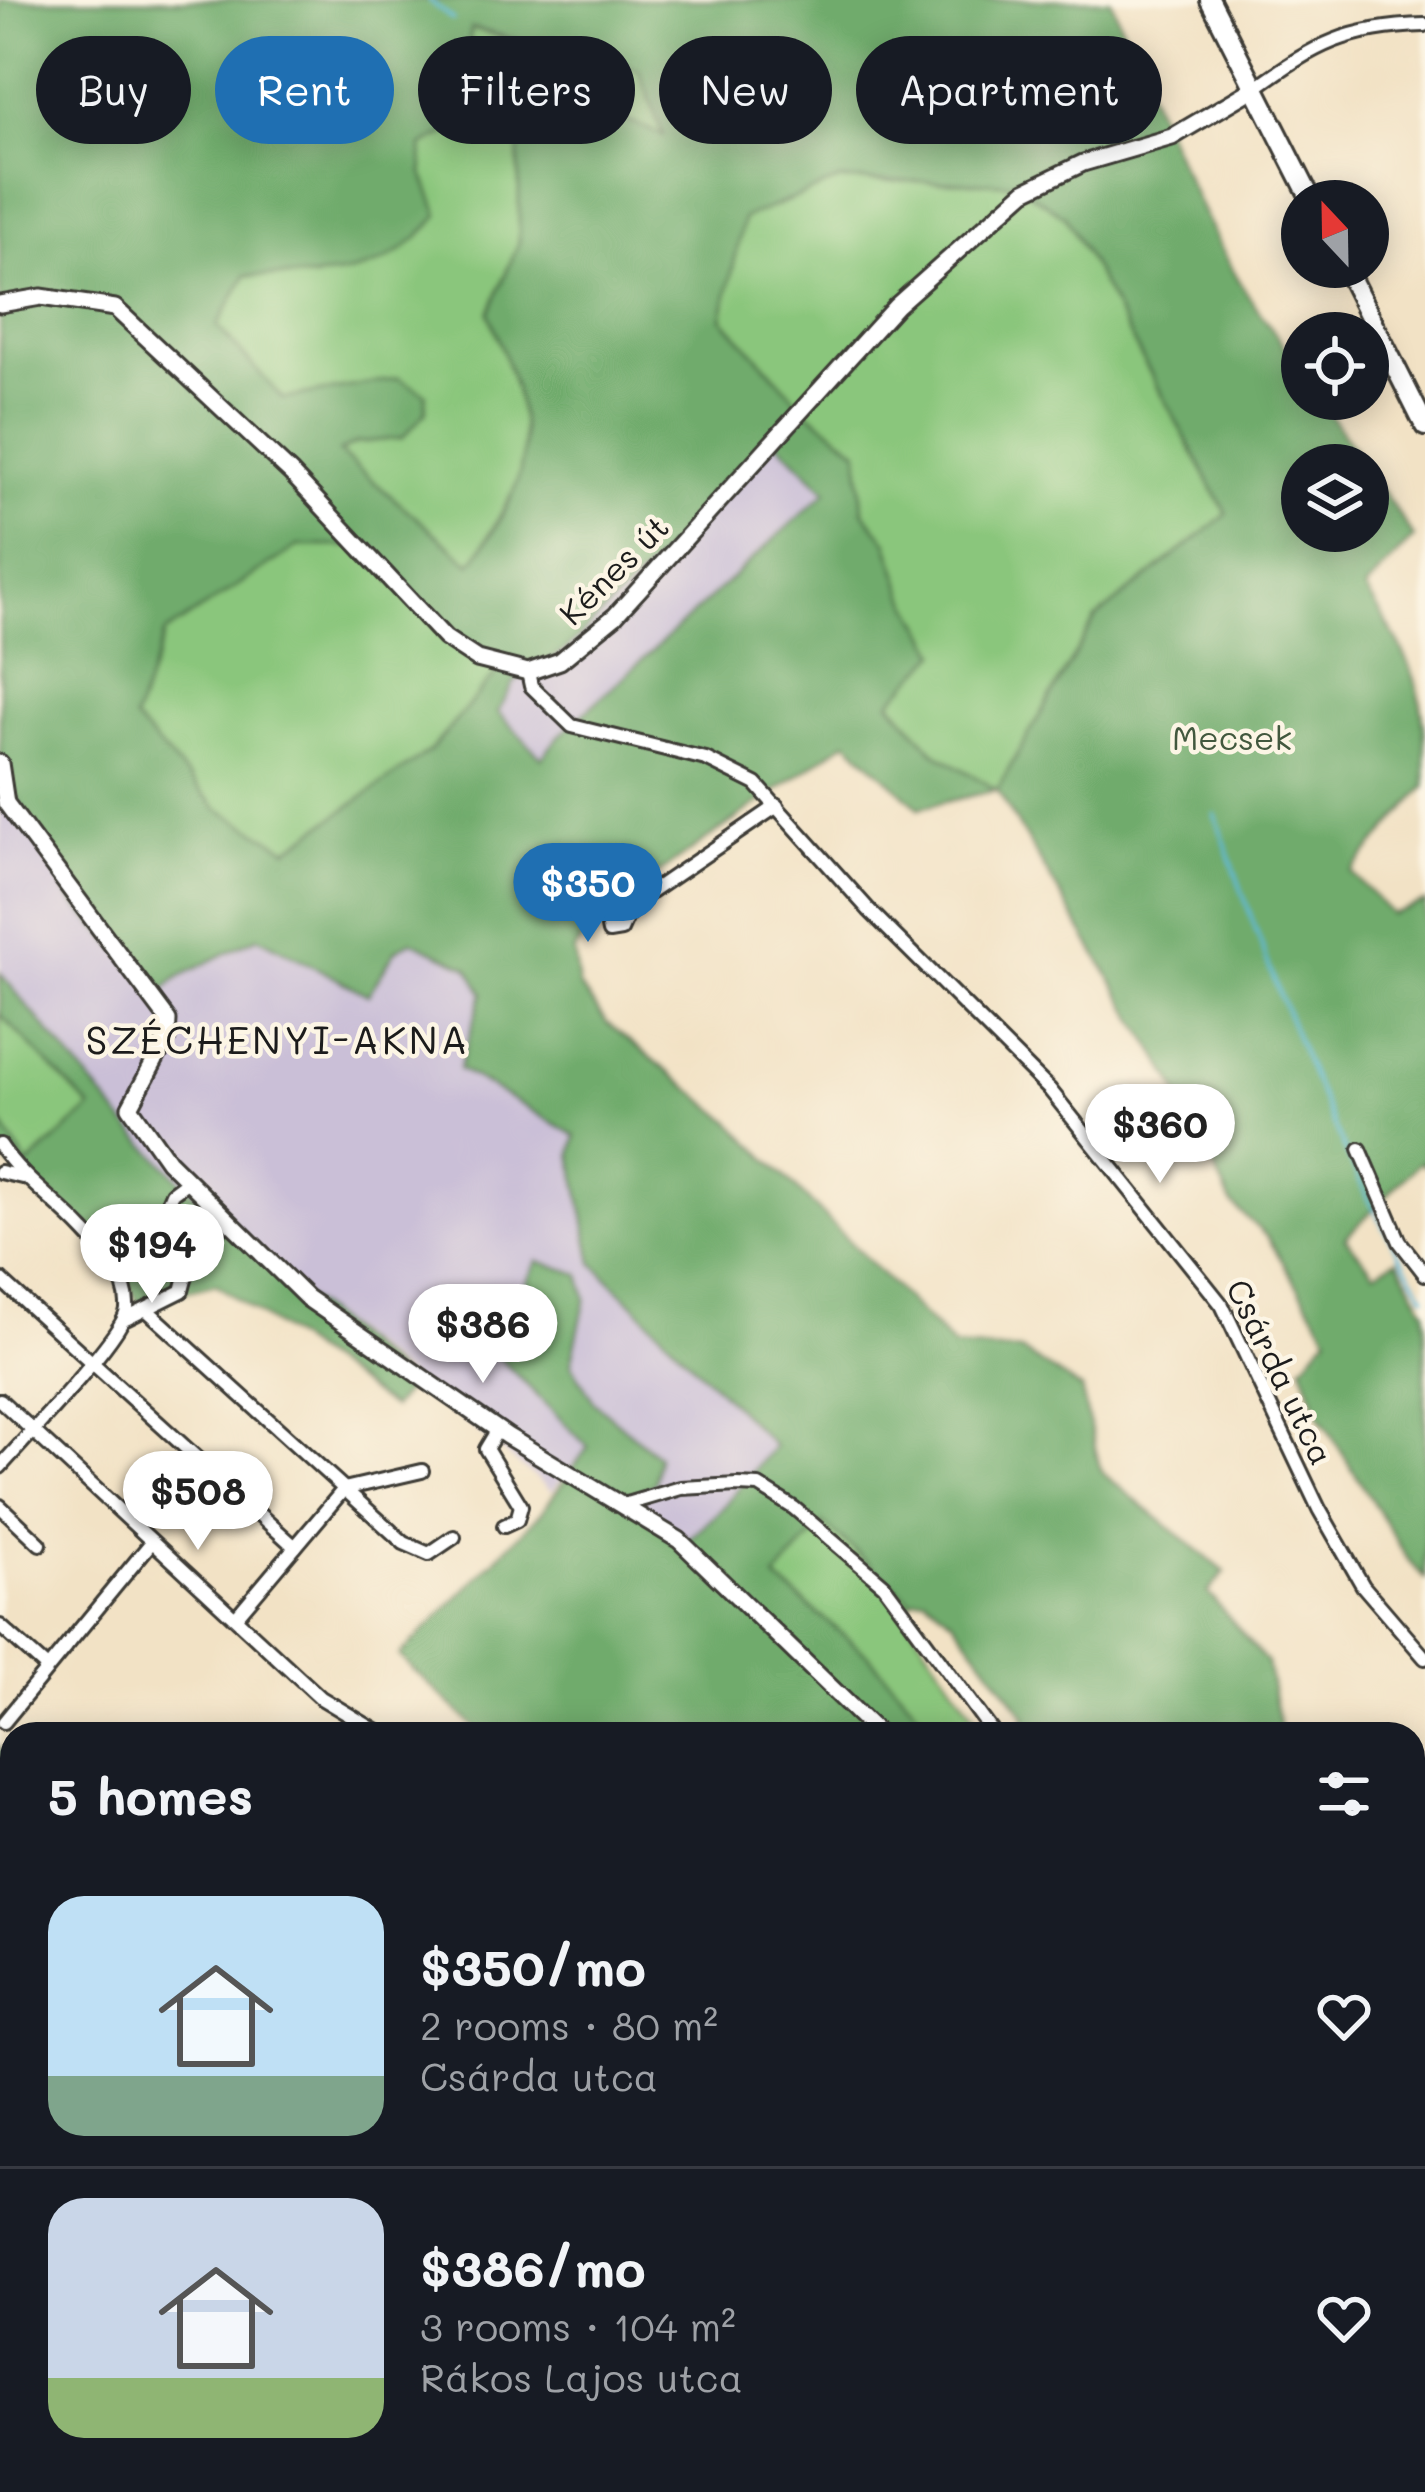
<!DOCTYPE html>
<html lang="en">
<head>
<meta charset="utf-8">
<style>
	body { margin:0; font-family:Mali,sans-serif; background:#242831; color:#f1f3f6; height:100vh; display:flex; flex-direction:column; font-size:45px; white-space:nowrap }
	* { box-sizing:border-box; margin:0 }
	p { font-size:39px; color:#9ea1a6 }
	.icon { flex:none; width:66px; height:66px; fill:none; stroke:currentColor; stroke-width:2; stroke-linecap:round; stroke-linejoin:round }
	.map { position:relative; flex:1; overflow:hidden }
	.drawer { position:absolute; left:0px; top:1722px; width:1425px; height:771px; display:flex; flex-direction:column; background:#171b24; border-radius:36px 36px 0 0; box-shadow:0 6px 30px #0003 }
	.drawer>* { flex:none }
	.guide { position:absolute; left:36px; top:36px; width:1353px; height:108px; display:flex; gap:24px }
	.needle { width:78px; rotate:338deg }
	.tools { position:absolute; left:1281px; top:180px; display:grid; gap:24px }
	.tools a { display:grid; place-items:center; width:108px; height:108px; border-radius:50%; background:#171b24; box-shadow:0 6px 30px #0003; font-size:60px }
	.price { position:absolute; translate:-50% -102px; padding:0 27px; border-radius:42px; background:#fff; color:#222; font-size:39px; line-height:78px; filter:drop-shadow(0 3px 6px #0008) }
	.price::after { content:''; position:absolute; left:50%; top:72px; width:36px; height:27px; margin-left:-18px; background:inherit; clip-path:polygon(0 0,100% 0,50% 100%) }
	.price.active { background:#1f6fb2; color:#fff }
	ul { padding:0; list-style:none }
	li { display:flex; align-items:center; gap:36px; height:300px; padding:0 48px }
	li+li { border-top:3px solid #363941 }
	li span { display:grid; place-items:center; flex:none; width:336px; height:240px; border-radius:36px; color:#555 }
	li>.icon { margin-inline-start:auto }
	span .icon { width:144px; height:144px; fill:#fffc; stroke-width:1 }
	li b { font-size:51px }
	h2 { display:flex; justify-content:space-between; align-items:center; height:144px; padding:0 48px; font-size:51px }
	.tag { padding:0 42px; border-radius:54px; background:#171b24; box-shadow:0 6px 30px #0003; font-size:42px; line-height:108px }
	.tag.active { background:#1f6fb2; color:#fff }
	.map>svg:first-child { display:block }
	.industrial { fill:#cabfd7 }
	.green { fill:#8ac67c; stroke:#53714c; stroke-width:3 }
	.forest { fill:#6fab6c; stroke:#466444; stroke-width:3; fill-rule:evenodd }
	.lines { fill:none; stroke-linecap:round; stroke-linejoin:round }
	.stream { stroke:#5fbcdd; stroke-width:3 }
	.minor-casing { stroke:#3c3a35; stroke-width:18 }
	.tertiary-casing { stroke:#3c3a35; stroke-width:21 }
	.primary-casing { stroke:#3c3a35; stroke-width:24 }
	.minor { stroke:#fff; stroke-width:12 }
	.tertiary { stroke:#fff; stroke-width:15 }
	.primary { stroke:#fff; stroke-width:18 }
	.labels { text-anchor:middle; stroke-width:9; stroke-linejoin:round; paint-order:stroke }
	.street-label { font-size:33px; fill:#1c1c1c; stroke:#fcf5e5 }
	.park-label { font-size:33px; fill:#42583e; stroke:#fcf5e5 }
	.quarter-label { font-size:39px; letter-spacing:3px; fill:#1c1c1c; stroke:#fcf5e5 }
</style>
</head>
<body>
<div class="map">
<svg width="1425" height="2492" viewBox="0 0 1425 2492">
	<rect width="100%" height="100%" fill="#fcf5e5"/>
	<filter id="ink" filterUnits="userSpaceOnUse"><feTurbulence type="fractalNoise" baseFrequency=".00833" numOctaves="2"/><feDisplacementMap in="SourceGraphic" scale="24" xChannelSelector="R" yChannelSelector="G"/><feConvolveMatrix kernelMatrix="1 2 1 2 8 2 1 2 1" color-interpolation-filters="sRGB"/></filter>
	<filter id="wash" filterUnits="userSpaceOnUse"><feTurbulence type="fractalNoise" baseFrequency=".004" numOctaves="4" result="noise"/><feDisplacementMap in="SourceGraphic" scale="48" xChannelSelector="R" yChannelSelector="G"/><feGaussianBlur stdDeviation="2.7" result="paint"/><feColorMatrix in="noise" values="0 0 0 0 0 0 0 0 0 0 0 0 0 0 0 0 0 1.4 0 .05"/><feComposite in="paint" operator="in"/></filter>
	<g filter="url(#wash)">
		<rect width="100%" height="100%" fill="#f2e2c5"/>
		<g class="industrial">
			<path d="M776,441L827,490L558,737L543,759L498,712L516,681L567,649Z"/>
			<path d="M10,781L70,898L179,977L258,936L396,950L411,941L469,966L483,993L460,1069L576,1136L593,1263L775,1446L721,1510L687,1541L627,1500L658,1456L594,1402L571,1364L586,1298L538,1261L588,1446L552,1491L254,1255L129,1128L0,973V795Z"/>
		</g>
		<g class="green">
			<path d="M471,28L531,47L639,70L664,137L624,120L519,140V242L489,313L522,405L524,473L472,565L339,452L356,443L402,438L399,378L283,399L217,326L246,275L316,278L423,174L422,146L460,127Z"/>
			<path d="M840,180L1014,183L1065,216L1227,515L1095,619L997,790L934,752L890,701L938,653L905,595L887,541L863,511L858,450L807,411L722,318L743,218Z"/>
			<path d="M298,545L368,546L499,670L431,750L288,850L218,809L134,720L164,633Z"/>
			<path d="M0,1014L91,1108L27,1165L0,1121Z"/>
			<path d="M823,1522L911,1600L906,1617L987,1734H937L869,1656L775,1578Z"/>
			<path d="M884,2481H1359L1382,2484L1389,2492H876Z"/>
		</g>
		<g class="forest">
			<path d="M0,0H1111C1152,99 1192,203 1248,295C1269,329 1302,358 1302,399H1319L1365,465H1302V531H1368V470L1414,537L1365,589C1420,674 1425,685 1425,787L1351,872L1391,914L1425,902V1166L1420,1162L1345,1238L1375,1272L1397,1259L1425,1310V1578L1409,1561L1320,1417L1302,1366L1328,1335L1268,1238L1231,1203L1172,1080L997,790L919,808L847,741L598,916L574,951L579,986L607,1023L729,1120L954,1347L1021,1351L1081,1389L1101,1472L1225,1572L1208,1593L1267,1663L1281,1734H1014L1026,1717L954,1620L925,1597L911,1600L823,1523L775,1578L869,1656L937,1734H482L399,1656L540,1514L588,1447L491,1349L538,1261L580,1274L586,1298L571,1364L594,1402L658,1456L655,1483L628,1501L687,1540L721,1510L774,1446L593,1263L572,1154L576,1136L459,1069L483,993L468,967L411,941L396,950L368,995L258,937L179,977L160,993L70,898L0,766ZM471,28L639,70L663,135L624,120L546,104L519,140V242L489,313C530,425 546,462 471,564L339,452L355,443L402,438L426,412V394L399,378L283,399L217,326L246,275C331,278 380,284 439,215L423,174L422,146L460,127ZM840,180L1014,183L1065,216L1227,514L1095,619L997,790L934,752L890,702L938,653L905,595L887,541L863,511L858,450L807,411L722,318L744,218ZM776,441L827,491L558,737L542,758L498,712L515,681L567,649ZM298,546H368L457,644L498,671L431,750L288,849L218,809L134,720L165,633Z"/>
			<path d="M0,973L129,1128L254,1255L411,1384L392,1408L216,1284L138,1303C111,1240 55,1198 0,1158V1121L28,1165L91,1108L0,1014Z"/>
			<path d="M0,1747L12,1758V1991L0,1980Z"/>
			<path d="M1413,2083L1425,2091V2316L1413,2304Z"/>
			<path d="M390,2481H530L541,2492H384Z"/>
		</g>
		<g class="lines">
			<g class="stream">
				<path d="M429,0L453,20"/>
				<path d="M1215,814C1271,974 1332,1154 1425,1296"/>
			</g>
		</g>
	</g>
	<g filter="url(#ink)">
		<g class="lines">
			<g class="minor-casing">
				<g id="minor">
					<path d="M1255,88C1316,44 1348,27 1425,25"/>
					<path d="M528,672L531,686L572,726L706,759L756,784L869,910L1050,1090L1222,1305L1319,1509L1363,1586L1425,1658"/>
					<path d="M629,912L621,930L609,932L607,922L777,806"/>
					<path d="M0,1145C23,1180 55,1200 84,1231C104,1252 129,1278 127,1309C126,1333 22,1442 0,1467"/>
					<path d="M1360,1149L1400,1242L1425,1274"/>
					<path d="M0,1172L22,1177"/>
					<path d="M0,1279L295,1547"/>
					<path d="M147,1310L404,1543L429,1554L454,1537"/>
					<path d="M126,1319L182,1291L189,1265L167,1205L172,1193L188,1181"/>
					<path d="M0,1400L321,1698L381,1734"/>
					<path d="M498,1429L486,1449L521,1506L517,1520L504,1526"/>
					<path d="M623,1505L681,1488L738,1485L759,1486L794,1508L884,1585L994,1734"/>
					<path d="M0,1506L40,1544"/>
					<path d="M236,1617L344,1489L422,1471"/>
					<path d="M0,1626L47,1668"/>
					<path d="M4,1722L151,1543"/>
					<path d="M699,2481L715,2492"/>
					<path d="M1098,2481L1108,2492"/>
					<path d="M460,2492L464,2481"/>
					<path d="M798,2492L806,2481"/>
					<path d="M1260,2492L1270,2481"/>
				</g>
			</g>
			<g class="tertiary-casing">
				<g id="tertiary">
					<path d="M0,304L41,297L115,308L291,473L445,638L477,659L528,672L560,661L615,616L896,306L1025,191L1083,163L1172,137L1255,88"/>
					<path d="M0,763L6,803L168,1020L167,1038L130,1107L168,1161L307,1298L507,1436L679,1540L879,1734"/>
					<path d="M1413,2411L1425,2416"/>
				</g>
			</g>
			<g class="primary-casing">
				<g id="primary">
					<path d="M1210,0L1312,201"/>
					<path d="M1345,267L1425,426"/>
				</g>
			</g>
			<use href="#minor" class="minor"/>
			<use href="#tertiary" class="tertiary"/>
			<use href="#primary" class="primary"/>
		</g>
	</g>
	<g class="labels">
		<g class="street-label">
			<text transform="translate(614 570) rotate(-45)" y="12">Kénes út</text>
			<text transform="translate(1280 1372) rotate(64)" y="12">Csárda utca</text>
		</g>
		<g class="park-label">
			<text x="1232" y="750">Mecsek</text>
		</g>
		<g class="quarter-label">
			<text x="278" y="1054">SZÉCHENYI-AKNA</text>
		</g>
	</g>
</svg>
<div class="tools">
<a><svg class="needle" viewBox="-14 -14 28 28"><path d="M0-13l5 13h-10z" fill="#e53935"/><path d="M0 13l5-13h-10z" fill="#9ea1a6"/></svg></a>
<a><svg class="icon" aria-label="locate" viewBox="0 0 24 24"><circle cx="12" cy="12" r="6"/><path d="M12 2v4M12 18v4M2 12h4M18 12h4"/></svg></a>
<a><svg class="icon" aria-label="layers" viewBox="0 0 24 24"><path d="M12 4l9 5-9 5-9-5zM3 14l9 5 9-5"/></svg></a>
</div>
<b class="price active" style="left:588px;top:945px">$350</b>
<b class="price" style="left:1160px;top:1186px">$360</b>
<b class="price" style="left:152px;top:1306px">$194</b>
<b class="price" style="left:483px;top:1386px">$386</b>
<b class="price" style="left:198px;top:1553px">$508</b>
<div class="guide">
<a class="tag">Buy</a>
<a class="tag active">Rent</a>
<a class="tag">Filters</a>
<a class="tag">New</a>
<a class="tag">Apartment</a>
</div>
<section class="drawer">
<h2>5 homes<svg class="icon" aria-label="filters" viewBox="0 0 24 24"><path d="M4 7h16M4 17h16"/><circle cx="9" cy="7" r="2"/><circle cx="15" cy="17" r="2"/></svg></h2>
<ul>
<li><span style="background:linear-gradient(#bfe0f5 75%,#7fa58c 0)"><svg class="icon" aria-label="home" viewBox="0 0 24 24"><path d="M3 11l9-7 9 7M6 9v11h12V9"/></svg></span><div><b>$350/mo</b><p>2 rooms · 80 m²</p><p>Csárda utca</p></div><svg class="icon" aria-label="heart" viewBox="0 0 24 24"><path d="M12 20l-8-8c-3-5 5-10 8-4 3-6 11-1 8 4z"/></svg></li>
<li><span style="background:linear-gradient(#c9d6e8 75%,#8fb573 0)"><svg class="icon" aria-label="home" viewBox="0 0 24 24"><path d="M3 11l9-7 9 7M6 9v11h12V9"/></svg></span><div><b>$386/mo</b><p>3 rooms · 104 m²</p><p>Rákos Lajos utca</p></div><svg class="icon" aria-label="heart" viewBox="0 0 24 24"><path d="M12 20l-8-8c-3-5 5-10 8-4 3-6 11-1 8 4z"/></svg></li>
</ul>
</section>
</div>
</body>
</html>
